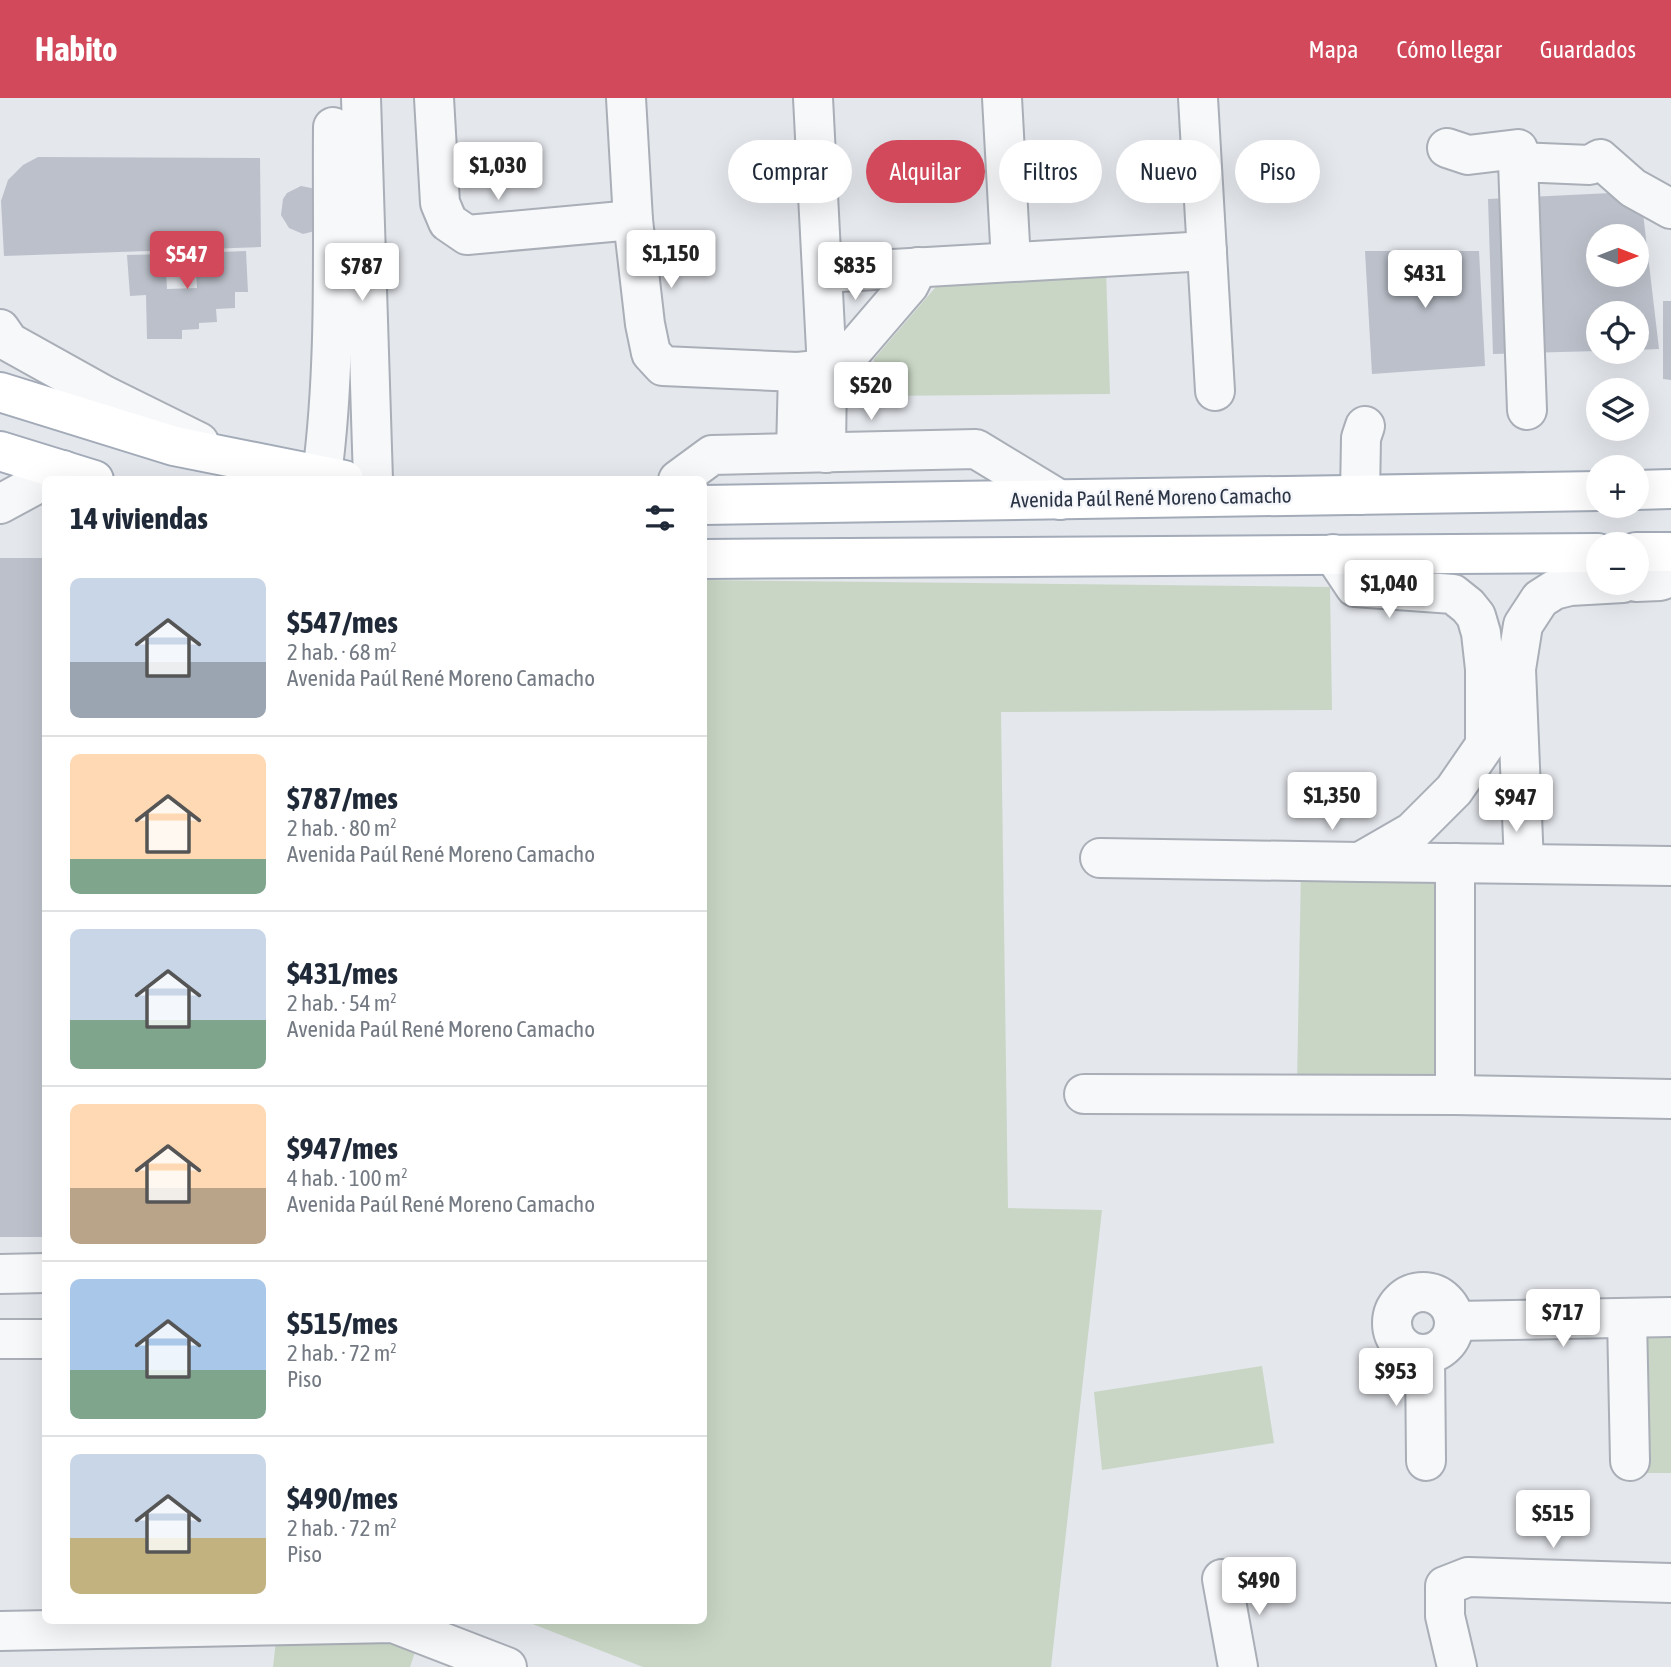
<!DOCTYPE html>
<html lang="es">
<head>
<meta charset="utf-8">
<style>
	body { margin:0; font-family:"Asap Condensed",sans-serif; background:#f6f6f7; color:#1f2937; height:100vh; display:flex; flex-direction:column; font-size:26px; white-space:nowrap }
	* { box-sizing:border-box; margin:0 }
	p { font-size:23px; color:#747a83 }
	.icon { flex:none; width:38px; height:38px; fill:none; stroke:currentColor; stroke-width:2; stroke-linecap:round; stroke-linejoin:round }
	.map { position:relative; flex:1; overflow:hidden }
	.side { position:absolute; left:42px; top:378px; width:665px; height:1148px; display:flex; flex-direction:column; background:#fff; border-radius:10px; box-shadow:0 7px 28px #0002 }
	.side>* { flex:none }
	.top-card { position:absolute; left:728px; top:42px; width:665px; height:63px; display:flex; gap:14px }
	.needle { width:46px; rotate:90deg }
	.controls { position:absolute; left:1586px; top:126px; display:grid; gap:14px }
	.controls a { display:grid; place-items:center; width:63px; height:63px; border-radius:50%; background:#fff; box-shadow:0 7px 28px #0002; font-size:35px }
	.price { position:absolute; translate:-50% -60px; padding:0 16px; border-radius:7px; background:#fff; color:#222; font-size:23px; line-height:46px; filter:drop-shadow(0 2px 4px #0008) }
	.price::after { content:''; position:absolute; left:50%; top:42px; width:21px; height:16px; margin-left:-10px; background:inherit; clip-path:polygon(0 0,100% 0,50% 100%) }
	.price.active { background:#d1495b; color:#fff }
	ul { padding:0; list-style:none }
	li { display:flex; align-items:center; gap:21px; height:175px; padding:0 28px }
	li+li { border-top:2px solid #e0e1e3 }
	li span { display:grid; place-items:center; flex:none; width:196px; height:140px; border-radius:10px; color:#555 }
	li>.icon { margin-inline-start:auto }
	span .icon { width:84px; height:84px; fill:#fffc; stroke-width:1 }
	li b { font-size:30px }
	h2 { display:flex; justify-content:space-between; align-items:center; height:84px; padding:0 28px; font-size:30px }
	.tag { padding:0 24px; border-radius:32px; background:#fff; box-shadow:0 7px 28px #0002; font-size:24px; line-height:63px }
	.tag.active { background:#d1495b; color:#fff }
	header { display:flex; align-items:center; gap:42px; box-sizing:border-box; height:98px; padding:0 35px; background:#d1495b; color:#fff }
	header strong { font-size:33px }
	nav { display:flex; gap:38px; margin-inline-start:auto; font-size:24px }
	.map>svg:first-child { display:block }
	.green { fill:#c9d6c5 }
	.building { fill:#bbc0ca; fill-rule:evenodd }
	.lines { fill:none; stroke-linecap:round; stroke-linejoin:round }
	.minor-casing { stroke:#a9aeb7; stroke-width:42 }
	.major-casing { stroke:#a3abb8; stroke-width:42 }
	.minor { stroke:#f7f8fa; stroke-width:38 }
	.major { stroke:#fff; stroke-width:38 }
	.labels { text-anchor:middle; stroke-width:5; stroke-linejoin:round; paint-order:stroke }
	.street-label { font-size:21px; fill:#2b3445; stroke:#f4f6f9 }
</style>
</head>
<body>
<header>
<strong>Habito</strong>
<nav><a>Mapa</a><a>Cómo llegar</a><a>Guardados</a></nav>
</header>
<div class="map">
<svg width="1671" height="1569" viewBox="0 0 1671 1569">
	<rect width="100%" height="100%" fill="#e4e7ec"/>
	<g class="green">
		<path d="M1106,171L1110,296L876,298L874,261L940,184Z"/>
		<path d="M704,482L1330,489L1332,612L1001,614L1008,1110L1102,1112L1051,1569H643L525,1523L704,1522Z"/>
		<path d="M1301,770L1446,772V984L1297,986Z"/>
		<path d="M1671,1226V1375H1639L1635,1227Z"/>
		<path d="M1262,1268L1274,1345L1102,1372L1094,1294Z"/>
		<path d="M390,1539L417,1548L410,1569H273L276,1543Z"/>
	</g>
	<g class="building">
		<path d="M38,59L260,60L261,149L4,158L1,103L8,82L23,67Z"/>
		<path d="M301,88L316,91L319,132L303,136L289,130L281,117L283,101L287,95Z"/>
		<path d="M1631,94L1641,98L1659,251L1636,252V215H1598V253L1493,256L1488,101ZM1598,138H1636V177H1598Z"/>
		<path d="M246,153L248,194H235V210L216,211L217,224L199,225V231L182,232V241H147L146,197L130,198L127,157L165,156L167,191L197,190L195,155Z"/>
		<path d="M1365,153H1479L1485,268L1372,276Z"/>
		<path d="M1663,203H1671V282L1663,281Z"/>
		<rect x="0" y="460" width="46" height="679"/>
	</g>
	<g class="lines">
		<g class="minor-casing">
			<g id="minor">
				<path d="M361,0L373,382"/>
				<path d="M434,0L440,105L448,124L467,137L633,122"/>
				<path d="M626,0L633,122L645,226L651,255L663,268L798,274L827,271L848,258L909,187L918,169"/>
				<path d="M813,0L827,271L826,355"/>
				<path d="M1002,0L1011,164"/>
				<path d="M1198,0L1215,293"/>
				<path d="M1447,50L1468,57L1518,51"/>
				<path d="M823,175L1207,153"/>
				<path d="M0,231L9,244L104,297L199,344"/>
				<path d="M1527,312L1518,64L1590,67L1600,61L1633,90L1671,111"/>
				<path d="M796,355L798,274"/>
				<path d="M322,377C337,262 332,145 333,29"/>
				<path d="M678,382L712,357L976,351L1060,402"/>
				<path d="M1360,397L1361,340L1365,328"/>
				<path d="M0,406L63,372"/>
				<path d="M1636,484L1660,483L1671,479"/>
				<path d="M1100,760L1360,764L1412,734L1454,692L1485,647V571L1481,535L1476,518L1468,508L1453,496L1355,489L1333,456"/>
				<path d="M1362,764L1671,768"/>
				<path d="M1455,765V997"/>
				<path d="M1524,766L1516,571L1523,527L1540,501L1554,492L1570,488L1623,485"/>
				<path d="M1084,996L1455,997L1671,1001"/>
				<path d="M0,1176L46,1175"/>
				<circle cx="1423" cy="1225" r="31"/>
				<path d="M1627,1220L1630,1363"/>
				<path d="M1454,1223L1671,1219"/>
				<path d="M0,1241H46"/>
				<path d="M1425,1257L1426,1363"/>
				<path d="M1222,1481L1238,1569"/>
				<path d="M0,1533L393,1525L507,1569"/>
				<path d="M1457,1569L1445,1518V1488L1468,1479L1671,1485"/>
			</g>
		</g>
		<g class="major-casing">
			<g id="major">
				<path d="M0,294L174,348L344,382"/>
				<path d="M0,353L94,382"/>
				<path d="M1636,392L1671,391"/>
				<path d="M704,407L1598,393"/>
				<path d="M1636,454H1671"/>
				<path d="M704,461L1598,455"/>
			</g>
		</g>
		<use href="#minor" class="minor"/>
		<use href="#major" class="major"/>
	</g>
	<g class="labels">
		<g class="street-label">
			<text transform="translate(1151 400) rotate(-1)" y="7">Avenida Paúl René Moreno Camacho</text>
		</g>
	</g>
</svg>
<div class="controls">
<a><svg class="needle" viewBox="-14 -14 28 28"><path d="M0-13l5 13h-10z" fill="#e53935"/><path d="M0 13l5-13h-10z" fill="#747a83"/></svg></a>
<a><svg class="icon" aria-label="locate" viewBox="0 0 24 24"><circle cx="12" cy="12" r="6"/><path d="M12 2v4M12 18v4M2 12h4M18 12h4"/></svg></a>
<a><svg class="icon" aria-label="layers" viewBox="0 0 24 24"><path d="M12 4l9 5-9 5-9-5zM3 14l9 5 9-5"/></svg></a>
<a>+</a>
<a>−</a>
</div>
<b class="price" style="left:498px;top:104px">$1,030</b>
<b class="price" style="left:671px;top:192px">$1,150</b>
<b class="price active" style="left:187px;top:193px">$547</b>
<b class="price" style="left:855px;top:204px">$835</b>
<b class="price" style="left:362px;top:205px">$787</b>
<b class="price" style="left:1425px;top:212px">$431</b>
<b class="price" style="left:871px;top:324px">$520</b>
<b class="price" style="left:1389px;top:522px">$1,040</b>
<b class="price" style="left:1332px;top:734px">$1,350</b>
<b class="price" style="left:1516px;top:736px">$947</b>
<b class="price" style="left:1563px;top:1251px">$717</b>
<b class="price" style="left:1396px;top:1310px">$953</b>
<b class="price" style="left:1553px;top:1452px">$515</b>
<b class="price" style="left:1259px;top:1519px">$490</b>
<div class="top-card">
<a class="tag">Comprar</a>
<a class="tag active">Alquilar</a>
<a class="tag">Filtros</a>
<a class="tag">Nuevo</a>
<a class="tag">Piso</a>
</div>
<section class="side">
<h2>14 viviendas<svg class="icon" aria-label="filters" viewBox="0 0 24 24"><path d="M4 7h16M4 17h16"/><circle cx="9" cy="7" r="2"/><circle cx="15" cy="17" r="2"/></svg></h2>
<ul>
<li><span style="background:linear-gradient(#c9d6e8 60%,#9aa5b1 0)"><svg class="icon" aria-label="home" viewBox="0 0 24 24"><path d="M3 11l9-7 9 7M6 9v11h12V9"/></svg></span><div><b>$547/mes</b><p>2 hab. · 68 m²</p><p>Avenida Paúl René Moreno Camacho</p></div></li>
<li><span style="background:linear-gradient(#ffd9b3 75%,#7fa58c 0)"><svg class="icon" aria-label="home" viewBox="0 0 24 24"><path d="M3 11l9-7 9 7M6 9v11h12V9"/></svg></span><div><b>$787/mes</b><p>2 hab. · 80 m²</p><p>Avenida Paúl René Moreno Camacho</p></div></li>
<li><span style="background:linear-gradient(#c9d6e8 65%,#7fa58c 0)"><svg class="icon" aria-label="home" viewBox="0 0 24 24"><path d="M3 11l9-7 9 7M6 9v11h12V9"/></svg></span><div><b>$431/mes</b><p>2 hab. · 54 m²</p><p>Avenida Paúl René Moreno Camacho</p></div></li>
<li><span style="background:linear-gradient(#ffd9b3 60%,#b9a48a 0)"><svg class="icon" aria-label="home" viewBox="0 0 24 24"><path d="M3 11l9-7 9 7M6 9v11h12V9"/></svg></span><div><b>$947/mes</b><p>4 hab. · 100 m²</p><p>Avenida Paúl René Moreno Camacho</p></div></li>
<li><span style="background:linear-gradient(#a9c7e8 65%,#7fa58c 0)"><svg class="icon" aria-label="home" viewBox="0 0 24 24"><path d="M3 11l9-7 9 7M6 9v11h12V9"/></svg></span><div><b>$515/mes</b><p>2 hab. · 72 m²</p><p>Piso</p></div></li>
<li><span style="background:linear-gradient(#c9d6e8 60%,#c2b280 0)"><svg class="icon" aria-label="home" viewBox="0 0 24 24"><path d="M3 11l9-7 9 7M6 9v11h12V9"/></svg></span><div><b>$490/mes</b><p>2 hab. · 72 m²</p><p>Piso</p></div></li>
</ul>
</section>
</div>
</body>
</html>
